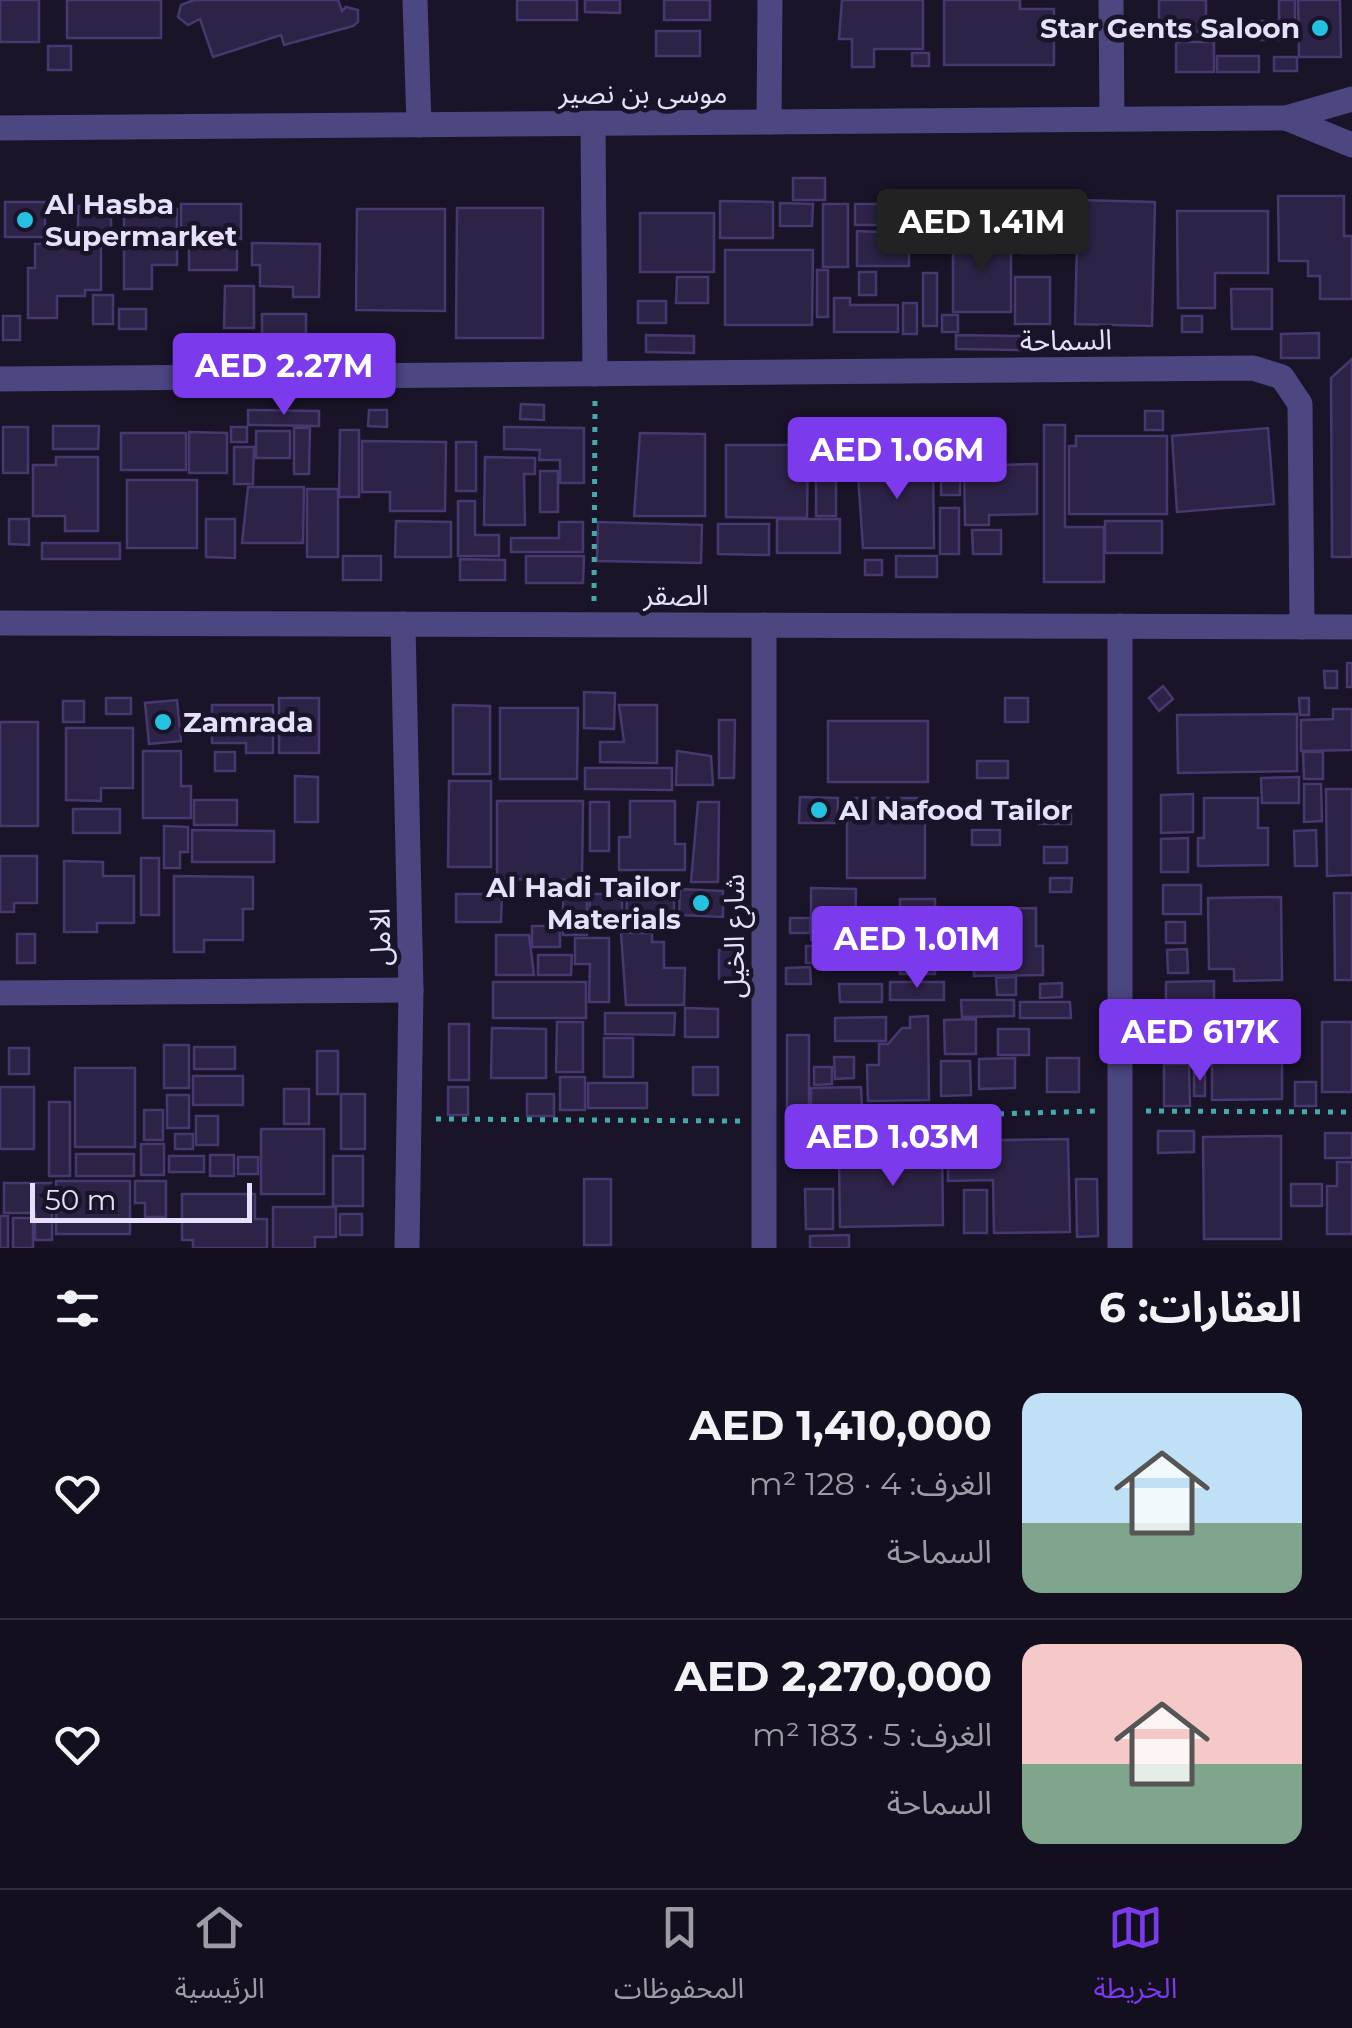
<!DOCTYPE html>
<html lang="ar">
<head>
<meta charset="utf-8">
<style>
	body { margin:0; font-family:Montserrat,"Noto Sans Arabic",sans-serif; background:#201d2b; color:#f1f3f6; direction:rtl; height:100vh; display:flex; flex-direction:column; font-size:38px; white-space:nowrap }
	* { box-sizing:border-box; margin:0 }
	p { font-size:32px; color:#9d9ca4 }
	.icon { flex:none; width:55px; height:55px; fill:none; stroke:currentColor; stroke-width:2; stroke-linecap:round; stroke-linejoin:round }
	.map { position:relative; height:1248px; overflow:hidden; direction:ltr }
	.panel { display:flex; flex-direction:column; background:#130f1e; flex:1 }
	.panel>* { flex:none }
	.scale { position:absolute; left:30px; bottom:25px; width:222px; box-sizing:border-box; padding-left:10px; border:5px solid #e5e0fb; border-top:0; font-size:28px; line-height:35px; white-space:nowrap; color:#e5e0fb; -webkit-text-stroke:8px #191428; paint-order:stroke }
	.price { position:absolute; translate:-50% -85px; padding:0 22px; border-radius:10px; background:#7c3aed; color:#fff; font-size:32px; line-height:65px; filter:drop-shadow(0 2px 5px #0008) }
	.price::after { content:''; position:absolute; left:50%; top:60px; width:30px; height:22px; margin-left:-15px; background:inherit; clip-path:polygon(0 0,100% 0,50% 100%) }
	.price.active { background:#222; color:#fff }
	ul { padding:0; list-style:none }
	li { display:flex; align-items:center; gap:30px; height:250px; padding:0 50px }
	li+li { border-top:2px solid #322f3c }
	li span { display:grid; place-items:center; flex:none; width:280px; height:200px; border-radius:20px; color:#555 }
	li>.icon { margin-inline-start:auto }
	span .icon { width:120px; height:120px; fill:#fffc; stroke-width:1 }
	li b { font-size:42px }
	h2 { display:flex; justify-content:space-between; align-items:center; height:120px; padding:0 50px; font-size:42px }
	.menu { display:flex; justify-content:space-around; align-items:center; height:140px; border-top:2px solid #322f3c; background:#130f1e; font-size:28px; color:#9d9ca4 }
	.menu a { display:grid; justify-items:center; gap:5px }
	.menu .active { color:#7c3aed }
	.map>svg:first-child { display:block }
	.building { fill:#2d2347; stroke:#473870; stroke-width:2.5 }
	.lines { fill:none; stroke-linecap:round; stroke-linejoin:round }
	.path { stroke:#42acad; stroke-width:5; stroke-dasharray:5 8; stroke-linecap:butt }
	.minor { stroke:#4c4681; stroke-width:25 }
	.poi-dot { fill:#25c1e1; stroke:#191428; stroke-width:4 }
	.labels { text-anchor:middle; stroke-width:9; stroke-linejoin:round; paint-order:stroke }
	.poi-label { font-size:28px; font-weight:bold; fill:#e5e0fb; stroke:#191428; text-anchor:start }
	.street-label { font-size:28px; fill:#e5e0fb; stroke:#191428 }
</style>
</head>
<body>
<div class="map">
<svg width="1352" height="1248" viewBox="0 0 1352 1248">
	<rect width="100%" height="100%" fill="#191428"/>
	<g class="building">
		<rect x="0" y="0" width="39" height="42"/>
		<rect x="67" y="0" width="94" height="38"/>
		<path d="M338,0L342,11L346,7L358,10V22L353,26L284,45L281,35L213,57L200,19L188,25L178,17L181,5L194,0Z"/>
		<rect x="517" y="0" width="60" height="20"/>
		<path d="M585,0H620V13L585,12Z"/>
		<rect x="664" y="0" width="46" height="20"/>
		<path d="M842,0H923V49H874V67H852V39H839Z"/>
		<path d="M944,0H1020V9H1054V65H944Z"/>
		<rect x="1159" y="0" width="47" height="32"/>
		<rect x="1279" y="0" width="16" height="21"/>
		<path d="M1298,0H1340L1341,57H1299Z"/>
		<rect x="1256" y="21" width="39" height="19"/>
		<rect x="656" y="31" width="44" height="25"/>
		<rect x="1176" y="42" width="38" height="30"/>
		<rect x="48" y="46" width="23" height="24"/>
		<rect x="912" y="53" width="17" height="13"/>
		<rect x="1217" y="56" width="42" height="16"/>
		<rect x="1274" y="57" width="23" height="14"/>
		<rect x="793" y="178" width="32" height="22"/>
		<path d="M992,195L993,223L958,224L957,196Z"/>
		<path d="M1278,196H1344V236H1352V299H1320V276H1308V261H1279Z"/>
		<rect x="1022" y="200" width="26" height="19"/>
		<path d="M1078,200L1155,202L1152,326L1075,324Z"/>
		<path d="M720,201L773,202V238H720Z"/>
		<rect x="5" y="202" width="40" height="35"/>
		<path d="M780,203L813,204L812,226H780Z"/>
		<rect x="885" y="203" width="55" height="36"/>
		<rect x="181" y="204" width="60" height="35"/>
		<rect x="823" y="204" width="25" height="63"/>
		<rect x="855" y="204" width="25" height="21"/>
		<rect x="78" y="206" width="33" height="28"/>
		<path d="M457,208H543V338H456Z"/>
		<path d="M124,209H177V265H152V289H124Z"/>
		<path d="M357,209H445V311L356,310Z"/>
		<path d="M1177,211H1268V273H1215V308H1178Z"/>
		<rect x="640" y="213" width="74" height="59"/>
		<rect x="1021" y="227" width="32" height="26"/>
		<path d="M857,231L879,232V247H909V266H857Z"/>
		<rect x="953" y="235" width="58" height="77"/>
		<rect x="189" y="243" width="48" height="27"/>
		<path d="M252,243L320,244L319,297H293V287L260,286V265H252Z"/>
		<path d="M35,244H101V290H85V296H57V318H28V268H35Z"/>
		<path d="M725,250H813L812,325H725Z"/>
		<rect x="817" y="270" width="11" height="47"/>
		<rect x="859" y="272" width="17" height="23"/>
		<rect x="923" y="273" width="14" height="53"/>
		<path d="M677,277H708V303H676Z"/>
		<rect x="1015" y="277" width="35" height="47"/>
		<path d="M225,286H254V328H224Z"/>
		<path d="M1231,289H1272V329H1232Z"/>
		<rect x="93" y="295" width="20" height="29"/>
		<path d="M834,298H850V305H898V332H834Z"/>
		<rect x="638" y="301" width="28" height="22"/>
		<rect x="903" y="303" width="14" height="31"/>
		<rect x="119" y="309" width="27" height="20"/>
		<rect x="262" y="314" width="44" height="20"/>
		<rect x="942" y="315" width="16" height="17"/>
		<rect x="3" y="316" width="17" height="24"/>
		<rect x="1182" y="316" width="20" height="16"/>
		<path d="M1319,333V358H1281V334Z"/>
		<path d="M646,335L694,336V353L646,352Z"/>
		<path d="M956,335L1025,336L1024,350L956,349Z"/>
		<path d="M1352,359V557H1332L1331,378Z"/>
		<path d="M521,404L544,405V420L520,419Z"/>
		<path d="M248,410L319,411V426L248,425Z"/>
		<path d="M369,410H387V427L368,426Z"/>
		<rect x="1145" y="411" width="18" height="19"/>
		<path d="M810,424H854V466L810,467Z"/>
		<path d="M1044,425H1065V527H1104V582H1044Z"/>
		<path d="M53,426H99L98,449H53Z"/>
		<rect x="3" y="427" width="25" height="46"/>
		<rect x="231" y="427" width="16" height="15"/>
		<path d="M504,427L584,428V483H560V460H539L540,450L504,449Z"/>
		<path d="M919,427H935V450L919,451Z"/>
		<path d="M294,428H310L309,474H294Z"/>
		<path d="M1268,428L1274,504L1177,512L1172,436Z"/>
		<path d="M340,430H359V497H339Z"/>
		<rect x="256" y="431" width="34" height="27"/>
		<path d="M189,432L227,433V473H189Z"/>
		<rect x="121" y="433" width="65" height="37"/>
		<path d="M640,433L705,434V516H634Z"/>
		<path d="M1076,436H1167V514H1069V446H1076Z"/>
		<path d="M362,441L446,442L445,511H390V492H362Z"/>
		<rect x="456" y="442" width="20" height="49"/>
		<path d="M726,445H808L807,518L726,517Z"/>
		<path d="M234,447H254L253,484H234Z"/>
		<path d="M933,454L934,548H863L857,460H904V455Z"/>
		<path d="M56,457H98V531H65V516H33V465H56Z"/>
		<path d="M485,457L535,458V474H524L525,525H484Z"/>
		<path d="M964,457H993V465L1037,464V514L989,515V525H965Z"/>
		<rect x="941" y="467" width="19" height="28"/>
		<rect x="816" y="470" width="20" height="46"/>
		<rect x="540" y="471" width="18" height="41"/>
		<rect x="127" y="480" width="70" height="68"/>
		<path d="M248,487H304L303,543H242Z"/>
		<rect x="307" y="489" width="31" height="68"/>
		<path d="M458,501H475V535H499V556H458Z"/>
		<rect x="940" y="508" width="19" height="46"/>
		<path d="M9,519H29V545L9,544Z"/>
		<path d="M206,519H235V558L206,557Z"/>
		<rect x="777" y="519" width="63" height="34"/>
		<path d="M396,521L451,522V557H395Z"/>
		<rect x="1105" y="521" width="57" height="32"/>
		<path d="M559,522H583V552H511V538H559Z"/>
		<path d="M598,522L702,525L701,563L597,561Z"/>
		<path d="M718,524H769V555L718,554Z"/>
		<path d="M972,530H1001V554H973Z"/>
		<rect x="42" y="543" width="78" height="16"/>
		<rect x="343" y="556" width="38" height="24"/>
		<path d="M526,556H584L583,583H526Z"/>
		<rect x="896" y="556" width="41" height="21"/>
		<path d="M460,559L505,560V580H460Z"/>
		<rect x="865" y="560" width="17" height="15"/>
		<rect x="1347" y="663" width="5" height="24"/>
		<path d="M1324,671H1337V688H1325Z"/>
		<path d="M1163,686L1173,699L1159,711L1149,698Z"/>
		<path d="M584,692L615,693L614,729L584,728Z"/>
		<rect x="106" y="698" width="25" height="16"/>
		<rect x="279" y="698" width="40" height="55"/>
		<rect x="1005" y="698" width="23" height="24"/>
		<path d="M1299,698H1309V715H1300Z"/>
		<path d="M177,700L181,741L149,744L145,703Z"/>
		<rect x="63" y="701" width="21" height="21"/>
		<path d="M212,705H273V753H246V743H212Z"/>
		<path d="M453,705L490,706V774H453Z"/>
		<path d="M619,705H657V763L600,762V742H624Z"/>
		<path d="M500,708H578L577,779H500Z"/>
		<path d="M1333,709H1352V750L1301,751V720L1333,719Z"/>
		<path d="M1297,714V771L1178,773L1177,715Z"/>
		<path d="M719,720H735L734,778H719Z"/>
		<rect x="828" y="721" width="100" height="61"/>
		<rect x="0" y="722" width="38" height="104"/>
		<path d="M66,728H133V788H101V801L66,800Z"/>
		<path d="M143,751H181V786H191V818H143Z"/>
		<path d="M677,751L711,756L713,785H676Z"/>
		<rect x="215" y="752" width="20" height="19"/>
		<path d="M1303,752H1323V779H1304Z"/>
		<rect x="977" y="761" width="31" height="17"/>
		<path d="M585,768H672V790L585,789Z"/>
		<path d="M295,776L318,777V822H295Z"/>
		<path d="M1299,777V803H1262L1261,778Z"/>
		<path d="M449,781H491V867H448Z"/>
		<path d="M1304,784H1321L1322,821L1304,822Z"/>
		<path d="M1326,789H1352V875L1327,876Z"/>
		<path d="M1193,794V832L1161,833V795Z"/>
		<path d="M800,797L838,798L837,823H799Z"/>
		<rect x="847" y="798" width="78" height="80"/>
		<path d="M1204,798H1258V828H1268V865L1198,866V838H1204Z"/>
		<rect x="194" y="800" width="43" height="25"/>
		<path d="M497,801H583L582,880L497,879Z"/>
		<path d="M630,801H675V844H685V870H619V837H630Z"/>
		<rect x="590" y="802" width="19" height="49"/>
		<path d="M698,802H719L718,882H691Z"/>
		<path d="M1040,802H1071V824H1039Z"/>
		<rect x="73" y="809" width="47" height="24"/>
		<path d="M164,826L188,827V852H180V868H164Z"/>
		<path d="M192,830L274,831V862H192Z"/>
		<rect x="972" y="830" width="28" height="15"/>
		<path d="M1316,830L1317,866H1295L1294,831Z"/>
		<path d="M1188,838V872H1161V839Z"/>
		<rect x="1044" y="847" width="23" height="16"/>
		<path d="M0,856H37V903H14V912H0Z"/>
		<rect x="141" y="858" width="18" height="57"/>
		<path d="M64,861L103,862V876H134V923H97V932H64Z"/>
		<path d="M174,876L253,877V909H243V940H204V952H174Z"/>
		<path d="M1050,878H1072L1071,892H1050Z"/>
		<rect x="1163" y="885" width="38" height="29"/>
		<path d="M811,888L856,889L855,940H811Z"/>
		<path d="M680,889L723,891V917L679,915Z"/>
		<path d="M1334,893H1352V980H1335Z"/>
		<path d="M456,894H502L501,922H456Z"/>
		<rect x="563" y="894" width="24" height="41"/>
		<path d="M590,894H622V929H589Z"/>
		<path d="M627,895L674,896V921H626Z"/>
		<path d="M1281,897L1282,980L1234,981V969H1209L1208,898Z"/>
		<rect x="900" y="899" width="35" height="75"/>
		<path d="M1036,908V946H1043V975L974,976L973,909Z"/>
		<rect x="790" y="918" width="20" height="15"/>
		<rect x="1166" y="922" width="19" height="21"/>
		<rect x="532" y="926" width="28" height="21"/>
		<path d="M621,933H652V942H664V968H685L684,1005H626Z"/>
		<rect x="17" y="934" width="18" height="29"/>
		<path d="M496,935H529L534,975H496Z"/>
		<path d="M575,938H609V1002H589L590,964H575Z"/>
		<rect x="806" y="946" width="26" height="17"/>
		<path d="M1187,949L1188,973H1168L1167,950Z"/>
		<rect x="719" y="950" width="20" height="29"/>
		<path d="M538,955H572L571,975H538Z"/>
		<path d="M810,967L811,984H786V968Z"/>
		<path d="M1016,977V995H997L996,978Z"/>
		<path d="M1214,981V1005L1166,1006V982Z"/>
		<rect x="493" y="982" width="93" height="36"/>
		<rect x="890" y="982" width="54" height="18"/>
		<path d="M1062,983V997L1040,998V984Z"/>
		<path d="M839,984H882V1002H840Z"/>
		<path d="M961,1000H1014V1016L962,1017Z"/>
		<path d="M1020,1002H1070L1071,1018H1020Z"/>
		<path d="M685,1008L718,1009V1037H685Z"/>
		<path d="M605,1013H675L674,1035L605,1034Z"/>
		<path d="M928,1016L929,1100L868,1101L867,1065H879V1044H888L902,1028H910V1017Z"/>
		<path d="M886,1017V1041H835V1018Z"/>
		<path d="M1256,1018V1038H1282V1099L1212,1100V1019Z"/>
		<path d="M976,1019V1054H945L944,1020Z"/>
		<path d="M557,1022H583V1072H556Z"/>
		<rect x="1322" y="1022" width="30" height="70"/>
		<rect x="449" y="1024" width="20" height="56"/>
		<path d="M492,1028L546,1029V1078H491Z"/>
		<rect x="998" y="1029" width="31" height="26"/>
		<rect x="787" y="1035" width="22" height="74"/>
		<rect x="604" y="1038" width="29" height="39"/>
		<rect x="164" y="1045" width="25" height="43"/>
		<rect x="194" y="1047" width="41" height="22"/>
		<rect x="9" y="1048" width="20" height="26"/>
		<rect x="317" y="1051" width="21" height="43"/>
		<path d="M834,1057H854V1078L835,1079Z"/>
		<path d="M1015,1058V1088L979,1089V1059Z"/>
		<rect x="1047" y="1058" width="32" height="34"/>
		<path d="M941,1061H970L971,1095L941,1096Z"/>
		<path d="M1164,1064H1189L1190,1106H1164Z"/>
		<rect x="693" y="1067" width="25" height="28"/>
		<path d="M814,1067H832V1084L814,1085Z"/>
		<rect x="75" y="1068" width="60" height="79"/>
		<rect x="1194" y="1073" width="11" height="23"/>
		<rect x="193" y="1076" width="50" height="29"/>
		<rect x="560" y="1077" width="25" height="33"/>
		<rect x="1295" y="1082" width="21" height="24"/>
		<rect x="588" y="1083" width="59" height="25"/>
		<rect x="0" y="1087" width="34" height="62"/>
		<rect x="448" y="1087" width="20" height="28"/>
		<path d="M861,1087L862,1108L811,1109V1088Z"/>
		<rect x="284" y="1089" width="25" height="35"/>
		<rect x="341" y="1094" width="24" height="55"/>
		<rect x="527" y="1094" width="27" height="22"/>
		<rect x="167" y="1095" width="22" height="33"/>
		<rect x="49" y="1102" width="21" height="74"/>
		<rect x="144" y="1110" width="19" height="30"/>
		<rect x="196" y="1116" width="22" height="29"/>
		<rect x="261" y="1129" width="63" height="65"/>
		<path d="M1158,1131H1194V1152L1158,1153Z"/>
		<rect x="1325" y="1133" width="27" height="25"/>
		<rect x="175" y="1134" width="18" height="15"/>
		<path d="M1281,1136V1239H1204L1203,1137Z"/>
		<path d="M1068,1139L1070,1232L994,1233L993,1180L948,1181V1141Z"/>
		<path d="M905,1143H942L943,1225L840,1227L839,1159L905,1158Z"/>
		<rect x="141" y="1144" width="23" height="31"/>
		<rect x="76" y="1154" width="58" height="22"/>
		<rect x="210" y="1155" width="24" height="21"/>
		<rect x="169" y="1156" width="35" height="16"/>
		<rect x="333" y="1156" width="30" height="50"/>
		<rect x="238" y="1157" width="20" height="17"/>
		<path d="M1337,1162H1352V1234H1327V1186H1337Z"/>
		<rect x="584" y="1179" width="27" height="66"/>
		<path d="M1076,1179H1097L1098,1236L1077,1237Z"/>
		<rect x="56" y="1181" width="74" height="53"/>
		<path d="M135,1181H166V1217H145V1203H135Z"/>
		<path d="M4,1183H52V1240H35V1213H4Z"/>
		<rect x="1291" y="1184" width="31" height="22"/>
		<path d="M805,1189H833V1229H806Z"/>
		<rect x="964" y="1190" width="23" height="43"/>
		<path d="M182,1194H255V1219H267V1248H193V1240H182Z"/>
		<path d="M273,1207H336V1237H315V1248H273Z"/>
		<rect x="340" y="1214" width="22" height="21"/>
		<rect x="0" y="1216" width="8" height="32"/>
		<rect x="13" y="1218" width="20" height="30"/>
		<path d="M849,1235V1248H810V1236Z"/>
	</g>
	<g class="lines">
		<g class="path">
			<path d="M594,601L595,397"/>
			<path d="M1146,1111L1352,1112"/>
			<path d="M436,1119L740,1121"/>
			<path d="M791,1120L1095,1111"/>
		</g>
		<g class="minor">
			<path d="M415,0L419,125"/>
			<path d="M1111,0L1112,119"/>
			<path d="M1286,118L1352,145"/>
			<path d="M769,122L770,0"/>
			<path d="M593,123L595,374"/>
			<path d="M0,128L1286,118L1352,99"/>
			<path d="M0,379L1253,368L1282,377L1300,404L1302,627"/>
			<path d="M0,623L1352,627"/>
			<path d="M403,624L411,990L407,1248"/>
			<path d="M1120,626V1248"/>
			<path d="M0,993L411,990"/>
			<path d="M764,1248V625"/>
		</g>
	</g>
	<g class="poi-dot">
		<circle cx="1320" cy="28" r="10"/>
		<circle cx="25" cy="220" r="10"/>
		<circle cx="163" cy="722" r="10"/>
		<circle cx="819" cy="810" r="10"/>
		<circle cx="701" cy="903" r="10"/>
	</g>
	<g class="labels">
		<g class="poi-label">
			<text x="1300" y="38" text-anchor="end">Star Gents Saloon</text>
			<text x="45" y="214">Al Hasba<tspan x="45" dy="32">Supermarket</tspan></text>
			<text x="183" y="732">Zamrada</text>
			<text x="839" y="820">Al Nafood Tailor</text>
			<text x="681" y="897" text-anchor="end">Al Hadi Tailor<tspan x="681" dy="32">Materials</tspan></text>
		</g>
		<g class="street-label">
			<text x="643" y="103">موسى بن نصير</text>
			<text transform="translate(1066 340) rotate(-1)" y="10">السماحة</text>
			<text x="676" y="605">الصقر</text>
			<text transform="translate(734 936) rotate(-90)" y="10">شارع الخيل</text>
			<text transform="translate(380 937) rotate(-91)" y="10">الامل</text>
		</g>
	</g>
</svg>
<div class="scale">50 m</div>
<b class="price active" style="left:982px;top:274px">AED 1.41M</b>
<b class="price" style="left:284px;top:418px">AED 2.27M</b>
<b class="price" style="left:897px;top:502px">AED 1.06M</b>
<b class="price" style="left:917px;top:991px">AED 1.01M</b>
<b class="price" style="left:1200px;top:1084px">AED 617K</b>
<b class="price" style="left:893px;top:1189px">AED 1.03M</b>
</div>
<section class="panel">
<h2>العقارات: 6<svg class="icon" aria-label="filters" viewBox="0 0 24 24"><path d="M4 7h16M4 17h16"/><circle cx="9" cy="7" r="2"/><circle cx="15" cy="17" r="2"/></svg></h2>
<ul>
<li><span style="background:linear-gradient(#bfe0f5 65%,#7fa58c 0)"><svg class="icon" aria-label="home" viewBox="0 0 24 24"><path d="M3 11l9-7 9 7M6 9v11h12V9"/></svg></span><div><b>AED 1,410,000</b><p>الغرف: 4 · 128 m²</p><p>السماحة</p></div><svg class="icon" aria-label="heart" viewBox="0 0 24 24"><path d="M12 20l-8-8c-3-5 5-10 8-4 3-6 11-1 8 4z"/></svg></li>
<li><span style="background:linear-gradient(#f6c9c9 60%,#7fa58c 0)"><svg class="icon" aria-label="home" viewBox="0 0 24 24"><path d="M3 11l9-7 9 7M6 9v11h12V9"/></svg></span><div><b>AED 2,270,000</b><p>الغرف: 5 · 183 m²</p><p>السماحة</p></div><svg class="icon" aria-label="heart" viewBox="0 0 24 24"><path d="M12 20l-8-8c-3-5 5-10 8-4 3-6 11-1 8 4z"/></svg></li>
</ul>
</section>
<nav class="menu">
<a class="active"><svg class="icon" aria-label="map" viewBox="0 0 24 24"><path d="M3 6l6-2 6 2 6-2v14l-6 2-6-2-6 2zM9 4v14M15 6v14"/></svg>الخريطة</a>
<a><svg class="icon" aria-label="saved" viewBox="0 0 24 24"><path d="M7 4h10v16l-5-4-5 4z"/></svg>المحفوظات</a>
<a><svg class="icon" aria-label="home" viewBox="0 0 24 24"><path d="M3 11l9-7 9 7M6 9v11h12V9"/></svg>الرئيسية</a>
</nav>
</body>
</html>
